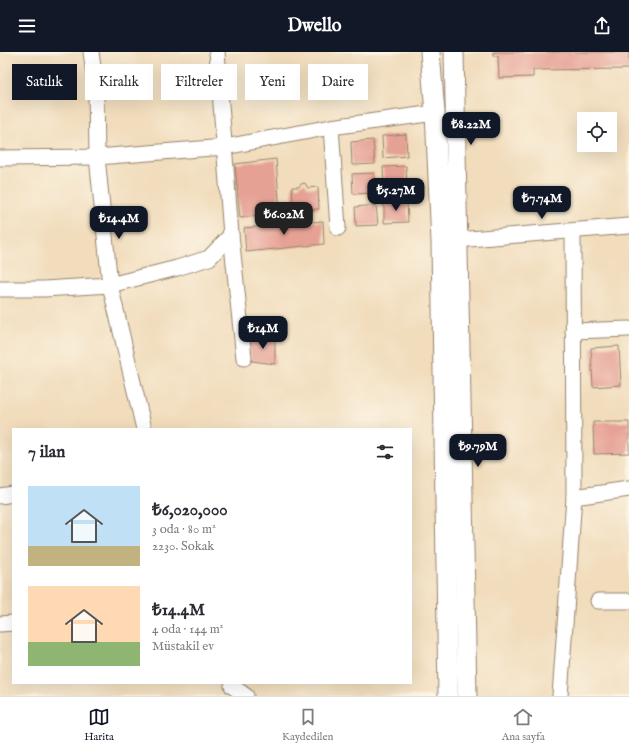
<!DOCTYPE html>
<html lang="tr">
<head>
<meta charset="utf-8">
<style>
	body { margin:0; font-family:"IM FELL English",serif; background:#f2f2f3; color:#2b2b33; height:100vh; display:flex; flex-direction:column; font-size:15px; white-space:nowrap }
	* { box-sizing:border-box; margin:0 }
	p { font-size:13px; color:#7c7c81 }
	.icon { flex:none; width:22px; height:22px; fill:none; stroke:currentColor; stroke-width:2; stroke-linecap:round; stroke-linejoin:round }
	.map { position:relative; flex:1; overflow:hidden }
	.sheet { position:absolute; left:12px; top:376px; width:400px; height:256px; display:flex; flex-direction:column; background:#fff; border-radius:0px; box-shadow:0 4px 16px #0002 }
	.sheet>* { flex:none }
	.banner { position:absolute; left:12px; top:12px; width:400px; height:36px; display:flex; gap:8px }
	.tools { position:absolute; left:577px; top:60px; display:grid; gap:8px }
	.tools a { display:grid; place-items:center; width:40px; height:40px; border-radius:0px; background:#fff; box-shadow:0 4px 16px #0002; font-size:20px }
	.price { position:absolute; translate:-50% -34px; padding:0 9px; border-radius:8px; background:#111827; color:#fff; font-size:13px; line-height:26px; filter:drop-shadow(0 1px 2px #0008) }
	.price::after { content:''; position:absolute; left:50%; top:24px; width:12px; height:9px; margin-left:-6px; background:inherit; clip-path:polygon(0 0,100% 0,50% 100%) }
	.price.on { background:#222; color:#fff }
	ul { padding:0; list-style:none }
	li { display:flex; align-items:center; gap:12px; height:100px; padding:0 16px }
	li span { display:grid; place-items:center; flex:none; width:112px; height:80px; border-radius:0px; color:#555 }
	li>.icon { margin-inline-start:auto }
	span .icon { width:48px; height:48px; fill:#fffc; stroke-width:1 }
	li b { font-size:17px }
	h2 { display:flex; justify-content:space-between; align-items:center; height:48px; padding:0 16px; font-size:17px }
	.pill { padding:0 14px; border-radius:0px; background:#fff; box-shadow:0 4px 16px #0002; font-size:14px; line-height:36px }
	.pill.on { background:#111827; color:#fff }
	header { display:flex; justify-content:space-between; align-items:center; height:52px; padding:0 16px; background:#111827; color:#fff; font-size:18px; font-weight:800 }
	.tab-bar { display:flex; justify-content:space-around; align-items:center; height:56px; border-top:1px solid #e1e1e2; background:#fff; font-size:11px; color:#7c7c81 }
	.tab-bar a { display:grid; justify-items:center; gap:2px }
	.tab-bar .on { color:#111827 }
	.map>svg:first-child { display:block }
	.building { fill:#e6a195 }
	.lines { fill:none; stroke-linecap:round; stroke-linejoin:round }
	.minor-casing { stroke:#96836c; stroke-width:17 }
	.major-casing { stroke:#96836c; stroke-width:21 }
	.minor { stroke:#fff; stroke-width:15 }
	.major { stroke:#fff; stroke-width:19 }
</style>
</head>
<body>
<header><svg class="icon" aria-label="menu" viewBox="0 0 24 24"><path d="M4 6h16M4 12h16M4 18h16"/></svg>Dwello<svg class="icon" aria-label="share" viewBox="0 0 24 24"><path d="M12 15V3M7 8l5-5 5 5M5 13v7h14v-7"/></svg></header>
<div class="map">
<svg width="629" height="644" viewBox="0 0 629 644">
	<rect width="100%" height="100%" fill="#fcf5e5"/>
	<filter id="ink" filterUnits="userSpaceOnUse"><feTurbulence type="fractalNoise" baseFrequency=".025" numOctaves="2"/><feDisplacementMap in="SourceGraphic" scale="8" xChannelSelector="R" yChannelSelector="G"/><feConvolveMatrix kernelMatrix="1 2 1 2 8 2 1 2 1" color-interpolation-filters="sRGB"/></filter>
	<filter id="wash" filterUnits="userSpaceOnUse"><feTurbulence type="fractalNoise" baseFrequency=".012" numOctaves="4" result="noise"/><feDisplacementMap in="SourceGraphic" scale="16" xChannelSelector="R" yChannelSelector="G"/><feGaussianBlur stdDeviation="0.9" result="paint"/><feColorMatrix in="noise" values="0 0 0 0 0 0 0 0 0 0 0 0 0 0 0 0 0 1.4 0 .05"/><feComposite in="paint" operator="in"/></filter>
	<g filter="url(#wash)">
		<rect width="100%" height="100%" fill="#f1dcbb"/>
		<g id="blocks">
			<g class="building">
				<path d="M493,0H629V17L533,18V25L499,26L498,4H493Z"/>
				<path d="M406,82L407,104L383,106L382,84Z"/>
				<path d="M373,88L375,112L352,113L351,90Z"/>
				<path d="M276,107L280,161L240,166L235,112Z"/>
				<path d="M406,114L407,136L384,138L383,115Z"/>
				<path d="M374,121L375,141L353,142L352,122Z"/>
				<path d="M305,131L308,136L318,135L319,157L304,158L303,151H293L292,135H299L301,132Z"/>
				<path d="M407,149L408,170L384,171V150Z"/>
				<path d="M376,153L378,173L356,174L355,155Z"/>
				<path d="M323,169L324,192L246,200L244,176Z"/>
				<path d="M250,285H275V312L252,309L250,301Z"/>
				<path d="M619,294L621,333L593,335L591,296Z"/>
				<path d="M593,370H629V401L594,402Z"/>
			</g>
		</g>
	</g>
	<g filter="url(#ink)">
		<use href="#blocks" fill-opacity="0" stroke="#96836c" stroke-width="1"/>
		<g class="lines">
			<g class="minor-casing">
				<g id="minor">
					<path d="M91,0L96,38L97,105L110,233L144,377"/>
					<path d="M331,75L338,176"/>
					<path d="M0,106L97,105L225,95L331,75L435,61"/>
					<path d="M231,183L244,306"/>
					<path d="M457,188L629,174"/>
					<path d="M0,237H44L110,233L177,216L209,206L231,183L217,0"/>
					<path d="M573,279L629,277"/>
					<path d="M0,444L13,442"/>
					<path d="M574,445L629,437"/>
					<path d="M598,549H629"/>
					<path d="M0,572L13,571"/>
					<path d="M232,634L246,644"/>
					<path d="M560,644L574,445L573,179"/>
				</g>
			</g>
			<g class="major-casing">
				<g id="major">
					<path d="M430,0L435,61L441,190L448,644"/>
					<path d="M454,0L467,644"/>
				</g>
			</g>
			<use href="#minor" class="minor"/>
			<use href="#major" class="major"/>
		</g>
	</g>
</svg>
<div class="tools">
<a><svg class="icon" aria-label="locate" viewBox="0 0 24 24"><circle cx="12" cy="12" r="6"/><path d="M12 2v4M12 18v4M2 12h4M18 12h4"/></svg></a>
</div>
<b class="price" style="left:471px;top:94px">₺8.22M</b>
<b class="price" style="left:396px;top:160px">₺5.27M</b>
<b class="price" style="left:542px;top:168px">₺7.74M</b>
<b class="price on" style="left:284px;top:184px">₺6.02M</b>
<b class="price" style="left:119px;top:188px">₺14.4M</b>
<b class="price" style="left:263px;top:298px">₺14M</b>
<b class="price" style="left:478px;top:416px">₺9.79M</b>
<div class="banner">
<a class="pill on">Satılık</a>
<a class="pill">Kiralık</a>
<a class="pill">Filtreler</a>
<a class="pill">Yeni</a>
<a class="pill">Daire</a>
</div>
<section class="sheet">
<h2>7 ilan<svg class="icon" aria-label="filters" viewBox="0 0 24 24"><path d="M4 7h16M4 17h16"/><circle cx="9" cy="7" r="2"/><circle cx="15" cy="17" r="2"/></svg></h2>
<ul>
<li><span style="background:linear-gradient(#bfe0f5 75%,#c2b280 0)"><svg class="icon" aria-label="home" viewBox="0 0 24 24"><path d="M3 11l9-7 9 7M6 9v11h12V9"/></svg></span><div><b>₺6,020,000</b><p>3 oda · 80 m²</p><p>2230. Sokak</p></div></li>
<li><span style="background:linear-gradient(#ffd9b3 70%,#8fb573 0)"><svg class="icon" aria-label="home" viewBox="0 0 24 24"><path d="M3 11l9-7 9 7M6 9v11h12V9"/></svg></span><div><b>₺14.4M</b><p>4 oda · 144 m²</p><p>Müstakil ev</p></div></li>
</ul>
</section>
</div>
<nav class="tab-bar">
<a class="on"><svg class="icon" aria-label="map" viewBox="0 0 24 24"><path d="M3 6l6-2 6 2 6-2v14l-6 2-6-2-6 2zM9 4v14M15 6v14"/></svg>Harita</a>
<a><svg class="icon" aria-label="saved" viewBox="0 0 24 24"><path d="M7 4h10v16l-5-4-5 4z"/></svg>Kaydedilen</a>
<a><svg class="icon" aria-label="home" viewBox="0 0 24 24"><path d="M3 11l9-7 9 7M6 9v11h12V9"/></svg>Ana sayfa</a>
</nav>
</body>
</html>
